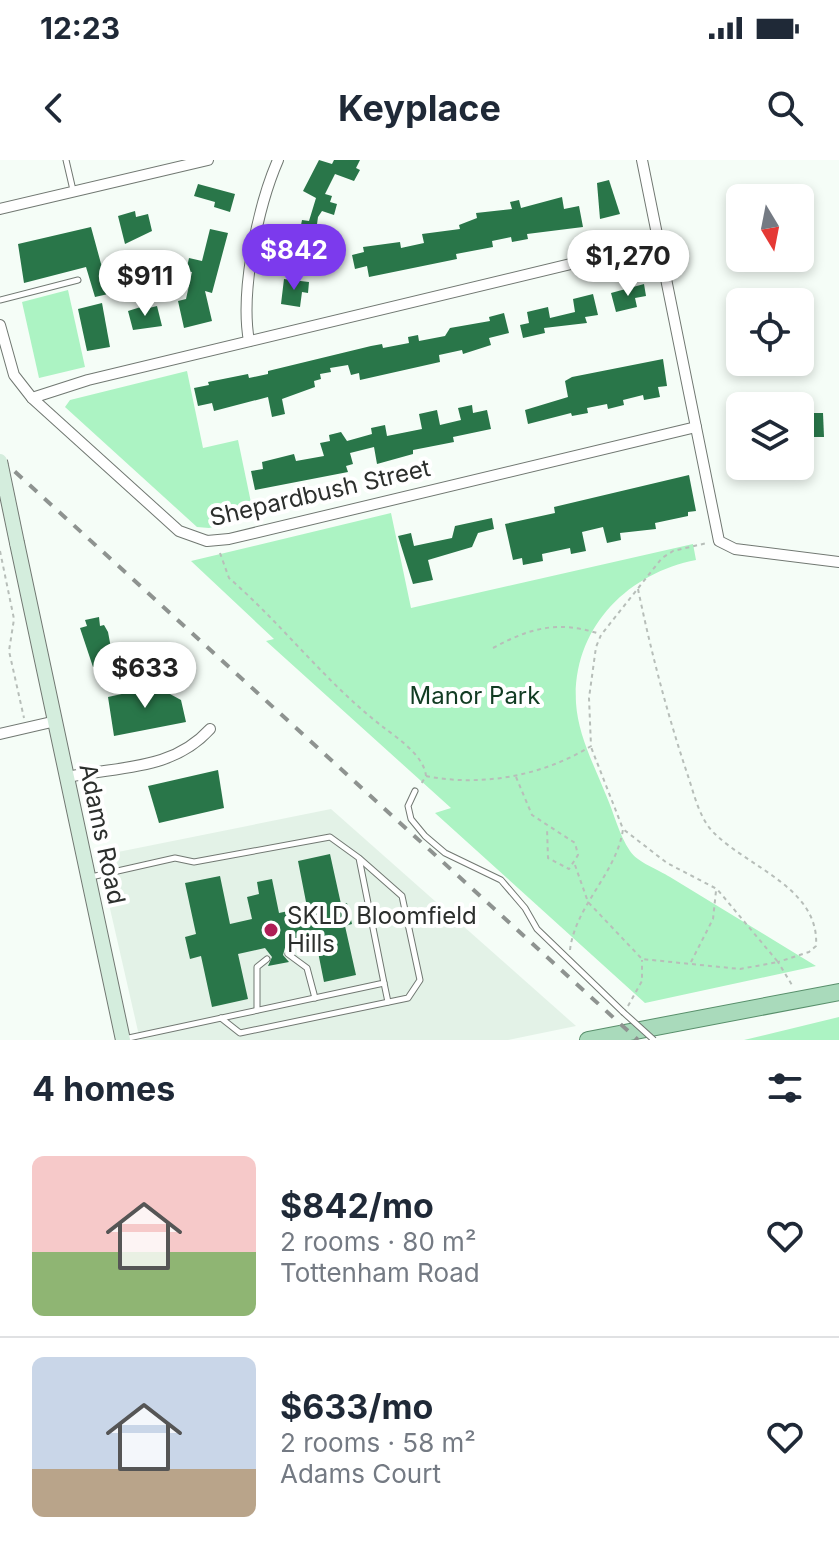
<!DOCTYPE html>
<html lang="en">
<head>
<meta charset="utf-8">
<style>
	body { margin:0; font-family:Inter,sans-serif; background:#f2f2f3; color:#1f2937; height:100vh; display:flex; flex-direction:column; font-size:30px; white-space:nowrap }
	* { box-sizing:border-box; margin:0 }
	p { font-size:26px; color:#747a83 }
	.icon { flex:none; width:44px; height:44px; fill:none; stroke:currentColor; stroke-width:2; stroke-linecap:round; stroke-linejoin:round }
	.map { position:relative; height:880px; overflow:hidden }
	.details { display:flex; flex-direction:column; background:#fff; flex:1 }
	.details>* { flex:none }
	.needle { width:52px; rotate:170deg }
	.buttons { position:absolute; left:726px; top:24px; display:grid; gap:16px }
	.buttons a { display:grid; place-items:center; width:88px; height:88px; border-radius:12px; background:#fff; box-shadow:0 4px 12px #0003; font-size:40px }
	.price { position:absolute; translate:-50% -68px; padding:0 18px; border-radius:28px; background:#fff; color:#222; font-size:26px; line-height:52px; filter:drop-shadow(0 2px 4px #0008) }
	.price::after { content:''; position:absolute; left:50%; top:48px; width:24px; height:18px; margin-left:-12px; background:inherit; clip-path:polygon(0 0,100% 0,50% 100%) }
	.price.current { background:#7c3aed; color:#fff }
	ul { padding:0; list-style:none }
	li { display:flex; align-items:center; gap:24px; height:200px; padding:0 32px }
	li+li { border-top:2px solid #e0e1e3 }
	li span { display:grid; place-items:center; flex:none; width:224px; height:160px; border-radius:12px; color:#555 }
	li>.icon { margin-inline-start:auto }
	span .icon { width:96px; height:96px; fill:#fffc; stroke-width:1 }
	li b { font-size:34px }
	h2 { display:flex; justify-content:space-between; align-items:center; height:96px; padding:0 32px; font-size:34px }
	.status { display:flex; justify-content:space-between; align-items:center; height:56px; padding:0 40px; background:#fff; direction:ltr }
	.status svg { height:22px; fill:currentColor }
	header { display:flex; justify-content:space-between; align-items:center; height:104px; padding:0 32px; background:#fff; font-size:36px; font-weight:700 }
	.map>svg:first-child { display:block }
	.built { fill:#e3f2e7 }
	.green { fill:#acf3c3 }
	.building { fill:#297649 }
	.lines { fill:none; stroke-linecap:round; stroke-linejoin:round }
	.lane-casing { stroke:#717872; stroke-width:7 }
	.street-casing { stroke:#717872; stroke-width:12 }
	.secondary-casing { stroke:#717872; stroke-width:16 }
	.primary-casing { stroke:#588f6b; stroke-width:18 }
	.path { stroke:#b7beb9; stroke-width:2; stroke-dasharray:4 4; stroke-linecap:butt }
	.lane { stroke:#fff; stroke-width:5 }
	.street { stroke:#fff; stroke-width:10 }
	.secondary { stroke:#d4eddd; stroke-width:14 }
	.primary { stroke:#a9dabb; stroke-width:16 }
	.rail { stroke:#8e9390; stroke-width:4; stroke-dasharray:10 10; stroke-linecap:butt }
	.lane-bridge-casing { stroke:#717872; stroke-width:7; stroke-linecap:butt }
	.secondary-bridge-casing { stroke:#717872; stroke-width:16; stroke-linecap:butt }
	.lane-bridge { stroke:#fff; stroke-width:5 }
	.secondary-bridge { stroke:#d4eddd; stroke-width:14 }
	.poi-dot { fill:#ae1f56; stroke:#fff; stroke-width:3 }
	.labels { text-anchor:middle; stroke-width:8; stroke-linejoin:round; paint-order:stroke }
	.street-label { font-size:24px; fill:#2c2f2d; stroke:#fff }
	.park-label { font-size:24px; fill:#113b22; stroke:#fff }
	.poi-label { font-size:24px; fill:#2c2f2d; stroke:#fff; text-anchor:start }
</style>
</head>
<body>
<div class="status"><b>12:23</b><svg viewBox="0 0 49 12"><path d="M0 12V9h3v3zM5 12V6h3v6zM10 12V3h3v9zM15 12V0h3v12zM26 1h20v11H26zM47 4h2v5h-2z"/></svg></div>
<header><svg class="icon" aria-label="back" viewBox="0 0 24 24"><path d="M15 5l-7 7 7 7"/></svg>Keyplace<svg class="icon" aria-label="search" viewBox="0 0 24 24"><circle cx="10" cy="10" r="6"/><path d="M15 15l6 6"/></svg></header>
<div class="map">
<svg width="839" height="880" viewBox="0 0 839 880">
	<rect width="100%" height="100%" fill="#f5fdf7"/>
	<path class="built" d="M331,649L576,866L508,880H140L98,696Z"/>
	<g class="green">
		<path d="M68,130L85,207L39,218L22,142Z"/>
		<path d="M187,211L203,288L238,280L254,357L209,368L197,367L65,247L70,240Z"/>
		<path d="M391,353L411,448L693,384L696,400C628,413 572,468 576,543C578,575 594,605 606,635C614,653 619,675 630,691C637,702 659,710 670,717C719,747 767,776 816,806L645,843L435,653L451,648L266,481L274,479L191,401Z"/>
		<path d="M839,857V880H744Z"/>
	</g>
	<g class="building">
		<path d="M319,0L332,4L334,0H360L356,8L360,10L354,21L335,14L325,34L332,36L330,42L337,44L334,55L322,51L318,57L312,100L298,97L301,81L289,78L291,68L300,70L302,60L309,61L316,38L303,31Z"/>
		<path d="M609,20L620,54L600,59L597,23Z"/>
		<path d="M198,24L235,34L230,52L214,47L215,42L194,36Z"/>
		<path d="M562,37L564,49L579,46L583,67L527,74L528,79L512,82L511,77L492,81L493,87L456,94L457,99L369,117L367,106L355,109L352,95L364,92L363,87L400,82L401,88L424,83L422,74L460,69L459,65L477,58L476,53L512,49L510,42L519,40L521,48Z"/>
		<path d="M135,51L136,57L148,54L152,71L125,84L118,56Z"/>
		<path d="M91,67L106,122L114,120L117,132L95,137L86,107L24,123L18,84Z"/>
		<path d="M210,69L228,73L212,133L205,131L212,161L184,168L178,141L186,139L192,112L186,111L189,98L202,101Z"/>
		<path d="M284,119L309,122L308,133L302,132L300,147L281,144Z"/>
		<path d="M644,124L646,136L635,138L637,147L616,152L611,133Z"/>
		<path d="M593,134L598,155L585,157L587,163L544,168L545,173L523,178L520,165L529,163L527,152L548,147L550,158L575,152L573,139Z"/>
		<path d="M102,143L110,187L87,191L78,149Z"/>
		<path d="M144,146L145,149L157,146L162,166L133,170L128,151Z"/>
		<path d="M504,153L509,173L489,178L491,185L463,194L462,190L439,195L440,202L360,220L359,213L351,215L348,205L330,208L331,212L320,214L321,219L314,221L315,227L282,239L285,254L272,257L268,237L214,251L212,243L198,246L194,228L209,225L208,222L248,214L249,218L268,214V211L371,186L382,184L383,188L409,183L408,177L418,175L419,181L445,176L450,168L490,161L489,157Z"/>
		<path d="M663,199L667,226L658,227L660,237L644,240L643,235L623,240L624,245L608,249L607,244L587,248L588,253L572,256L571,253L528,264L525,250L568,237L565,221L572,217Z"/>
		<path d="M472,245L473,253L487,250L491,269L453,277L454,282L413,290V294L377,304L374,287L350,293L353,304L346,306L348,312L255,330L251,311L263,309L262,302L294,294L296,301L324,296L320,283L330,281L329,275L341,272L347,281L372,274L371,268L385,265L387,276L422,269L419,254L437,250L440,265L461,260L458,248Z"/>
		<path d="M805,253H823L824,277H805Z"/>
		<path d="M689,315L696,351L688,352V356L655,363L656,369L620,373L621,380L607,383L603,367L582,372L586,391L571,394L570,388L542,394L543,401L523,405L522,398L513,400L505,364L555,353L554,347Z"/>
		<path d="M492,358L494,369L478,373L472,387L428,400L433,420L413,424L398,376L411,373L414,386L452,378L455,366Z"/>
		<path d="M99,457L100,466L104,465L108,472L111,488L105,489L109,504L93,507L80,468L87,466L85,460Z"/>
		<path d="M158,526H168L170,534L181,540L186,562L114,576L108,537Z"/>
		<path d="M218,610L224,648L159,663L148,626Z"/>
		<path d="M330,694L341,744L347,743L352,764L345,766L356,815L324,822L315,777L286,784L283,795L289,802L268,806L272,797L265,788L238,794L248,839L212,847L201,796L190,799L185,777L196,774L185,723L220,716L230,764L252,759L247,737L259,734L257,722L272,719L279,753L307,747L298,701Z"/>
	</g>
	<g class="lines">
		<g class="lane-casing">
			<g id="lane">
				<path d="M66,0L73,30"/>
				<path d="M0,140L78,120"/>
				<path d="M415,631L408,646L411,659L425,676L445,693L501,720L525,748L537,769L623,852"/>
				<path d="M91,717L175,698L194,702L330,677L359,698L384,823L124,879"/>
				<path d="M288,794L307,808L315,838"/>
				<path d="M384,823L388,842"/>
				<path d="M257,850V807L267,799"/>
				<path d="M221,858L240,873L408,838L420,820L402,736L360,699"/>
			</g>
		</g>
		<g class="street-casing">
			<g id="street">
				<path d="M642,0L719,381L735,389L839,402"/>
				<path d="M0,49L208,0"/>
				<path d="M0,165L14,215L32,238L179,371L207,381L229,379L696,267"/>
				<path d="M249,181C240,131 258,46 278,0"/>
				<path d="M32,238L88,220L658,83"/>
				<path d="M0,574L56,561"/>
				<path d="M68,617C119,606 172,611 210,569"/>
			</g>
		</g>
		<g class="secondary-casing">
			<path id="secondary" d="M17,383L123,880"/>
		</g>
		<g class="primary-casing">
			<path id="primary" d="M588,880L839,832"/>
		</g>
		<g class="path">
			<path d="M0,391L14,459L9,491L24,558"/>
			<path d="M220,393L229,418C283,465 326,523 383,567C399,579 424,596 426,616L421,624"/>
			<path d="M638,429C651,492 667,553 687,613C694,633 699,659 715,674C750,708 820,729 816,786L809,792L778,802L792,825"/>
			<path d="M493,488C530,468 558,460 600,474"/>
			<path d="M426,616C481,627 543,616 591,586L589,538L596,487L601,475L662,398L673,391L707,383"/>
			<path d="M516,617L532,655L575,683L578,695L569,709L548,698L547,668"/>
			<path d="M575,705L588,742L642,799L740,809L778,802L717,729L667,703L623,669"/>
			<path d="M570,790C575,746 617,713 623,669L591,587"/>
			<path d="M691,802L713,759L716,731"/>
			<path d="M628,846L642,821V800"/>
		</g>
		<use href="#lane" class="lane"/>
		<use href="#street" class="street"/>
		<use href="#secondary" class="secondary"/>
		<use href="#primary" class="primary"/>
		<path class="rail" d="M0,298L638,880"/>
		<g class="lane-bridge-casing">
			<path id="lane-bridge" d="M623,852L654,880"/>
		</g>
		<g class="secondary-bridge-casing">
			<path id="secondary-bridge" d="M0,301L17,383"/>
		</g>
		<use href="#lane-bridge" class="lane-bridge"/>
		<use href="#secondary-bridge" class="secondary-bridge"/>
	</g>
	<circle class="poi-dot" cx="271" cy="770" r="8"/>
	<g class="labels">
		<g class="street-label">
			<text transform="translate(320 333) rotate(-13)" y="8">Shepardbush Street</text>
			<text transform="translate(102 674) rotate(78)" y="8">Adams Road</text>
		</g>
		<g class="park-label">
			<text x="475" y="544">Manor Park</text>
		</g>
		<g class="poi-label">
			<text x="287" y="764">SKLD Bloomfield<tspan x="287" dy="28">Hills</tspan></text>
		</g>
	</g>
</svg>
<div class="buttons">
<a><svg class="needle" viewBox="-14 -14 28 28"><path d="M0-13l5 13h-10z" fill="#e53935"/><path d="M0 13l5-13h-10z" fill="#747a83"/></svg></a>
<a><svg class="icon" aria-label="locate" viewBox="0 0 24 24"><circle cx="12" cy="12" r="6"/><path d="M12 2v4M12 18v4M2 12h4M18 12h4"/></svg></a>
<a><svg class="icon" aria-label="layers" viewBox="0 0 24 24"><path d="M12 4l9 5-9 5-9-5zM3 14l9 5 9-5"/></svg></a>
</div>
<b class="price current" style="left:294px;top:132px">$842</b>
<b class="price" style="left:628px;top:138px">$1,270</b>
<b class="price" style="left:145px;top:158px">$911</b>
<b class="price" style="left:145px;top:550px">$633</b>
</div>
<section class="details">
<h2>4 homes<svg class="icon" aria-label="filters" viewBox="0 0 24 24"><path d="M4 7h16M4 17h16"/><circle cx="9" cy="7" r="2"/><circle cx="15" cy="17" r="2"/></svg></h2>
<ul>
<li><span style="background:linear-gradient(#f6c9c9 60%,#8fb573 0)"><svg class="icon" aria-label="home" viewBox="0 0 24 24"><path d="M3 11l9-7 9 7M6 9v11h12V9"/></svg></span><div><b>$842/mo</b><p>2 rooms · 80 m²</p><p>Tottenham Road</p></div><svg class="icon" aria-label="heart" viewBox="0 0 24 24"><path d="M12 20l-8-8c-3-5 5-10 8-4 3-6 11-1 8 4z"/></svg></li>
<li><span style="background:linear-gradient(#c9d6e8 70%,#b9a48a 0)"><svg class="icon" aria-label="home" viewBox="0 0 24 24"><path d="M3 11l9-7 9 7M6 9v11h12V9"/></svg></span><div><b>$633/mo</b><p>2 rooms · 58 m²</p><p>Adams Court</p></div><svg class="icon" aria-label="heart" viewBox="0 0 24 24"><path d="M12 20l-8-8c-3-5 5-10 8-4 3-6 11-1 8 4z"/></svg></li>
</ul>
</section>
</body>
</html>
